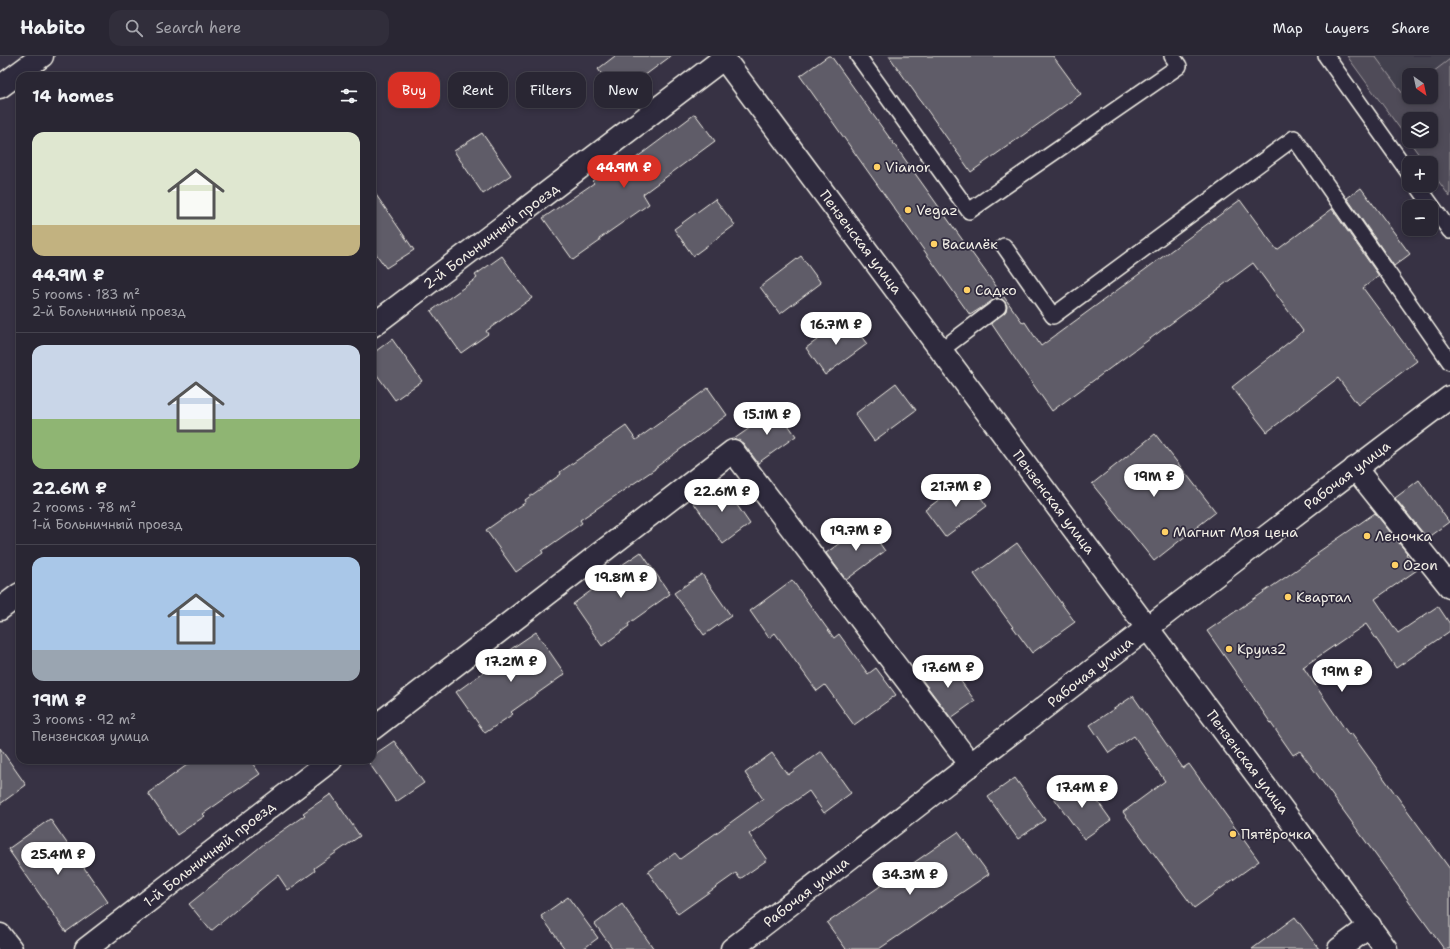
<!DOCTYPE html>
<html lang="en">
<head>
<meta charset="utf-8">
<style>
	body { margin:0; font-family:"Shantell Sans",sans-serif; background:#312e3b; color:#f1f3f6; height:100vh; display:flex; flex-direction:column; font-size:15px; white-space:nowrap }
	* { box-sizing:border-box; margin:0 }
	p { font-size:13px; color:#a5a5ac }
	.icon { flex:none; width:22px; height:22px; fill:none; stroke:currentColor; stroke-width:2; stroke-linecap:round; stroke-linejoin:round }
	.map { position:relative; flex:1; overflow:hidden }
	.sheet { position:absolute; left:16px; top:16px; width:360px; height:692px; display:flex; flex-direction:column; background:#292633; border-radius:12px; box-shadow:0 2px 6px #0003,0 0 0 1px #45434e }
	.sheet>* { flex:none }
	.hud { position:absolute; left:388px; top:16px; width:380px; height:36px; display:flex; gap:8px }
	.needle { width:26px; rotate:147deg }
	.buttons { position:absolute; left:1402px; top:12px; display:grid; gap:8px }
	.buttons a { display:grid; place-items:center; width:36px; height:36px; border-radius:8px; background:#292633; box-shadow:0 2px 6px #0003,0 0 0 1px #45434e; font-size:20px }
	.price { position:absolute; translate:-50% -34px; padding:0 9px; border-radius:14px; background:#fff; color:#222; font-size:13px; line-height:26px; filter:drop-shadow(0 1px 2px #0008) }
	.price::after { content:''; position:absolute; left:50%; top:24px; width:12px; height:9px; margin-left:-6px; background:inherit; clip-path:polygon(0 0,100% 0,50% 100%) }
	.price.active { background:#d93025; color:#fff }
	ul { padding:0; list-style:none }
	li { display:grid; align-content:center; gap:8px; height:212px; padding:0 16px }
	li+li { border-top:1px solid #45434e }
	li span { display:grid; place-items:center; height:124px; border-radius:12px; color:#555 }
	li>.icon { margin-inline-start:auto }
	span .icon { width:72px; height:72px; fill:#fffc; stroke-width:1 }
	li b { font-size:17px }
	h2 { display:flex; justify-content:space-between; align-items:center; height:48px; padding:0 16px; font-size:17px }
	.tag { padding:0 14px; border-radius:12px; background:#292633; box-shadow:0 2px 6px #0003,0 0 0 1px #45434e; font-size:14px; line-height:36px }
	.tag.active { background:#d93025; color:#fff }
	header { display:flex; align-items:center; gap:24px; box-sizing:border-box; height:56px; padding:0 20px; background:#292633; border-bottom:1px solid #45434e }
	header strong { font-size:19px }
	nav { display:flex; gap:22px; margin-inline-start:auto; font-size:14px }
	.search { width:280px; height:36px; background:#312e3b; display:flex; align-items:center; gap:10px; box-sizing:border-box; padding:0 14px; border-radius:12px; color:#a5a5ac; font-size:15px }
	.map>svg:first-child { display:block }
	.built { fill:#433f4e; fill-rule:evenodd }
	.green { fill:#504b59; stroke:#a29ea0 }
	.building { fill:#5f5c67; stroke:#f4f1e8 }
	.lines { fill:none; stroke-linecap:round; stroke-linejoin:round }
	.lane-casing { stroke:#f4f1e8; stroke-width:18 }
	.street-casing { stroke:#f4f1e8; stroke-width:25 }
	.secondary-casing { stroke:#f4f1e8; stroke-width:25 }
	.lane { stroke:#2f2a3d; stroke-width:15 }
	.street { stroke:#2f2a3d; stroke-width:22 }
	.secondary { stroke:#2f2a3d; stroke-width:22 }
	.poi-dot { fill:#ffd166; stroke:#2f2a3d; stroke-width:1.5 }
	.labels { text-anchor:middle; stroke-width:3.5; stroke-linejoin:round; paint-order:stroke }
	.poi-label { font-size:14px; fill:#f4f1e8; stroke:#2f2a3d; text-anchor:start }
	.street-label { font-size:14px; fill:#f4f1e8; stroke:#2f2a3d }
</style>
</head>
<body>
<header>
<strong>Habito</strong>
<div class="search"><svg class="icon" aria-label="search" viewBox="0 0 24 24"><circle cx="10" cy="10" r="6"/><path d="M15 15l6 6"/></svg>Search here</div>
<nav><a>Map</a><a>Layers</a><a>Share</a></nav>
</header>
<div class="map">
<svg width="1450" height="893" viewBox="0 0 1450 893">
	<rect width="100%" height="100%" fill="#373244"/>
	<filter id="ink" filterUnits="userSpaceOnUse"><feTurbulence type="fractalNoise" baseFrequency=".025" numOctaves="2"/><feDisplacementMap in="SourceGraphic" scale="8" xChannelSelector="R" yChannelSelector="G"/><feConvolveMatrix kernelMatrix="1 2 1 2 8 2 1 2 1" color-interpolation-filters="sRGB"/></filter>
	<g filter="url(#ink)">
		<path class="built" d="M1347,0H1450V141L1431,115V107H1425L1409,85H1431V63H1409V85ZM1409,19H1431V41H1409Z"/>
		<path class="green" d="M1347,0H1375L1403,38L1409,34V41H1431V19H1429L1450,3V141L1431,115V107H1425L1409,85H1431V63H1409V85Z"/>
		<g class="building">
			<path d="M615,0H671L617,40L598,13Z"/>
			<path d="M828,0H831L969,193L1023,267L1025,266L1041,290L1240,144L1277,194L1332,153L1379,220L1363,232L1417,305L1358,349L1338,322L1267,376L1232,331L1303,275L1253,207L1052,355L1018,307L991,267L1006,255L1007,250L1005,246L1002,243L997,242L970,259L800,20Z"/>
			<path d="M889,0H1053L1081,38L971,116Z"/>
			<path d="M695,58L715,85L643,138L649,148L599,183L600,185L573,204L543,162L594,127L592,125L620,106L624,111Z"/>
			<path d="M482,77L511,119L483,138L454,95Z"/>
			<path d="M1361,132L1410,198L1394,210L1347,142Z"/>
			<path d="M372,133L414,194L386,212L372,192Z"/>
			<path d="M715,143L735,169L693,200L674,173Z"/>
			<path d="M502,200L532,242L486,275L488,278L461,297L431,255L477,222L475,219Z"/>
			<path d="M801,200L821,227L780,258L760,231Z"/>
			<path d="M847,262L867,288L825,319L806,292Z"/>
			<path d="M392,283L422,325L395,344L372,312V298Z"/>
			<path d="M896,327L916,354L874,385L855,358Z"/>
			<path d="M708,332L727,359L655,412V413L580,464L582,467L542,495L543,497L516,516L486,474L526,446L525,444L561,418L560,416L626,370L636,384Z"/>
			<path d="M777,353L796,380L758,407L743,387L734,383Z"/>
			<path d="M1155,378L1216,456L1154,505L1092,428Z"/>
			<path d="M967,423L987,450L945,481L925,454Z"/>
			<path d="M1419,424L1449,466L1427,482L1395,442Z"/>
			<path d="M721,426L750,468L723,488L693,446Z"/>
			<path d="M1375,457L1407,497L1406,498L1417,514L1375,543L1398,577L1438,550L1450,568V575L1396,612L1366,568L1303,611L1349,679L1351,677L1450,813V893H1444L1300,695L1293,699L1207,575L1318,499L1317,497Z"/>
			<path d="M866,468L885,495L846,524L826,497Z"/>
			<path d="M1017,487L1075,566L1032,597L974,518Z"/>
			<path d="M641,496L670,538L628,568L629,570L602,590L573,548L615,517L613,515Z"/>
			<path d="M702,518L731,560L704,579L674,537Z"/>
			<path d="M792,524L834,582L839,578L868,618L876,612L896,639L854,669L825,629L817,635L775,577L769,582L750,555Z"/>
			<path d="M536,576L565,618L511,656L513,658L485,677L456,636L510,597L508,595Z"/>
			<path d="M945,603L975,645L951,662L920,621Z"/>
			<path d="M1133,640L1183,712L1189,708L1259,805L1194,852L1123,756L1165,725L1134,680L1109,697L1090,669Z"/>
			<path d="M394,685L424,727L396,746L367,704H372V700Z"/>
			<path d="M0,692L26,729L0,748Z"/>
			<path d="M821,695L851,737L824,757L809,735L749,778L767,804L740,823L736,817L678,858L648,816L675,797L680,803L763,743L745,717L772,697L788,719Z"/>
			<path d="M194,704H250L260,718L203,758L205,760L177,779L148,737Z"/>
			<path d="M1015,722L1045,764L1018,783L988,741Z"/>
			<path d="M1081,722L1111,764L1084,783L1054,742Z"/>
			<path d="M331,738L360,780L314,812L315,815L288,834L278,819L211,875L189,848L265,787L305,759L303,757Z"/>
			<path d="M50,763L108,846L66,876L8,793Z"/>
			<path d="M958,776L989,818L879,893H846L827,867Z"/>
			<path d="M568,841L598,882L583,893H565L541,860Z"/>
			<path d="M622,848L654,893H613L595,868Z"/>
			<path d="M1295,861L1319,893H1252Z"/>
		</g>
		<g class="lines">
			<g class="lane-casing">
				<g id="lane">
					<path d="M858,0L969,155L1179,10L1172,0"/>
					<path d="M1326,0L1409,117"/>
					<path d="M1417,129L1450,175"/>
					<path d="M1004,190L1053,260L1294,82L1450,306"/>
					<path d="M941,294L998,251"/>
				</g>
			</g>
			<g class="street-casing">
				<g id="street">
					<path d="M0,31L42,0"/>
					<path d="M372,270L724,2"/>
					<path d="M1355,412L1450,531"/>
					<path d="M0,553L20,538"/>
					<path d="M372,673L733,395L971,709"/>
					<path d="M0,879L11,893"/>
					<path d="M86,893L331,704"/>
					<path d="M732,893C971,709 1209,522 1450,341"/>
					<path d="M1339,893L1370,870"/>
				</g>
			</g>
			<g class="secondary-casing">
				<path id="secondary" d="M722,0L1386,893"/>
			</g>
			<use href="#lane" class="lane"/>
			<use href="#street" class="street"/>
			<use href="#secondary" class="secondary"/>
		</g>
	</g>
	<g class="poi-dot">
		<circle cx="877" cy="111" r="4"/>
		<circle cx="908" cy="154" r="4"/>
		<circle cx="934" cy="188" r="4"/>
		<circle cx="967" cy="234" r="4"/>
		<circle cx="1165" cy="476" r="4"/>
		<circle cx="1367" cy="480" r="4"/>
		<circle cx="1395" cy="509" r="4"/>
		<circle cx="1288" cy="541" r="4"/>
		<circle cx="1229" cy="593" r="4"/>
		<circle cx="1233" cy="778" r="4"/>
	</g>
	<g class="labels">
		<g class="poi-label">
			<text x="885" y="116">Vianor</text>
			<text x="916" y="159">Vegaz</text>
			<text x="942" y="193">Василёк</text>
			<text x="975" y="239">Садко</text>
			<text x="1173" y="481">Магнит Моя цена</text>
			<text x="1375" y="485">Леночка</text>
			<text x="1403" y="514">Ozon</text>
			<text x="1296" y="546">Квартал</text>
			<text x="1237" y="598">Круиз2</text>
			<text x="1241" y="783">Пятёрочка</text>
		</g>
		<g class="street-label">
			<text transform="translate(491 180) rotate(-37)" y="5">2-й Больничный проезд</text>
			<text transform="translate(861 186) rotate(53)" y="5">Пензенская улица</text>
			<text transform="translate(1347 419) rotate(-37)" y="5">Рабочая улица</text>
			<text transform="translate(1054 446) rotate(53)" y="5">Пензенская улица</text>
			<text transform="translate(1090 616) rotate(-38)" y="5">Рабочая улица</text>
			<text transform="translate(1248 706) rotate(53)" y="5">Пензенская улица</text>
			<text transform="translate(209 798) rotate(-38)" y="5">1-й Больничный проезд</text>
			<text transform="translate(806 836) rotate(-38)" y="5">Рабочая улица</text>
		</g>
	</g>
</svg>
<div class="buttons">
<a><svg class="needle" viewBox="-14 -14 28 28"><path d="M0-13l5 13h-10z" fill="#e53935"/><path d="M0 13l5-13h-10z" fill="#a5a5ac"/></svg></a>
<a><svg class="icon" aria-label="layers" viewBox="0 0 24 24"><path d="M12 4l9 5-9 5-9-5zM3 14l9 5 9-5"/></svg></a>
<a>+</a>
<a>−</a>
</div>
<b class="price active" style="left:624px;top:133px">44.9M ₽</b>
<b class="price" style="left:836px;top:290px">16.7M ₽</b>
<b class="price" style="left:767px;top:380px">15.1M ₽</b>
<b class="price" style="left:1154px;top:442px">19M ₽</b>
<b class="price" style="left:956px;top:452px">21.7M ₽</b>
<b class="price" style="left:722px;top:457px">22.6M ₽</b>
<b class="price" style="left:856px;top:496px">19.7M ₽</b>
<b class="price" style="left:621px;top:543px">19.8M ₽</b>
<b class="price" style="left:511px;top:627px">17.2M ₽</b>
<b class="price" style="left:948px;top:633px">17.6M ₽</b>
<b class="price" style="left:1342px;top:637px">19M ₽</b>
<b class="price" style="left:1082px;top:753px">17.4M ₽</b>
<b class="price" style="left:58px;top:820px">25.4M ₽</b>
<b class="price" style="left:910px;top:840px">34.3M ₽</b>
<div class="hud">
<a class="tag active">Buy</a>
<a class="tag">Rent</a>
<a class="tag">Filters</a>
<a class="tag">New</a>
</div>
<section class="sheet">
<h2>14 homes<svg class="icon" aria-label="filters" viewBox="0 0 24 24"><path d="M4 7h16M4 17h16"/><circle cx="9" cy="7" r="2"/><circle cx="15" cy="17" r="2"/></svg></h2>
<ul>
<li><span style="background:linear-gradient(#dfe7d0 75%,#c2b280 0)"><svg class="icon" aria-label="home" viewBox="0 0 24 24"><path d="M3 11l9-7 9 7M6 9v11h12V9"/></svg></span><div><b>44.9M ₽</b><p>5 rooms · 183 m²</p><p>2-й Больничный проезд</p></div></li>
<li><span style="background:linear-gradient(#c9d6e8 60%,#8fb573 0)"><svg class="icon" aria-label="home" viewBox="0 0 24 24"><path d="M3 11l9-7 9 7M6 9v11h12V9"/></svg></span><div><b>22.6M ₽</b><p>2 rooms · 78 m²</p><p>1-й Больничный проезд</p></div></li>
<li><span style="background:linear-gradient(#a9c7e8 75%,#9aa5b1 0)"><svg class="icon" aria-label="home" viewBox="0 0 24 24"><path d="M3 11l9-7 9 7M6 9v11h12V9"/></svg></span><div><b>19M ₽</b><p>3 rooms · 92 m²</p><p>Пензенская улица</p></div></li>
</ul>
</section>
</div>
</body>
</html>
